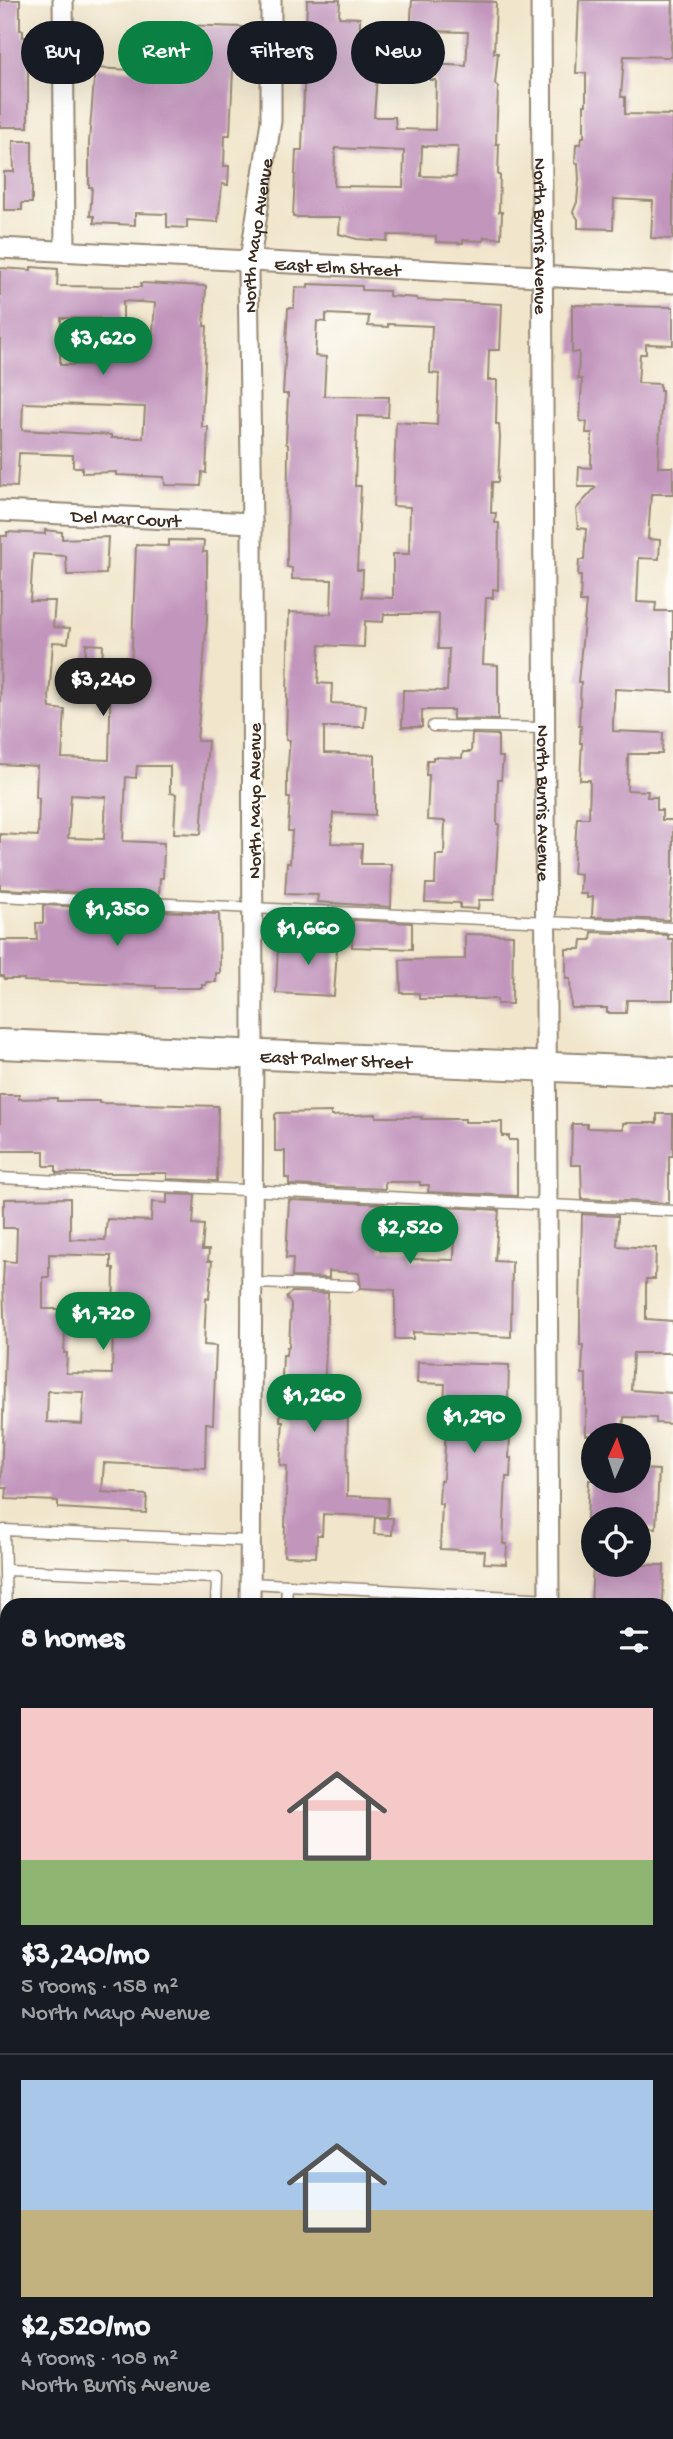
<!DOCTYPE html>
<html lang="en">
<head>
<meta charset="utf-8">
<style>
	body { margin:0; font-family:"Gochi Hand",sans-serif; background:#242831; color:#f1f3f6; height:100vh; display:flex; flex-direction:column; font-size:26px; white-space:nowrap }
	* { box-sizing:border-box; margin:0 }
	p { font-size:23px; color:#9ea1a6 }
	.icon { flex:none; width:38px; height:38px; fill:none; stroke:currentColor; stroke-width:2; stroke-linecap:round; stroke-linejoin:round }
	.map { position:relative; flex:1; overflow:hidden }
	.sheet { position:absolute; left:0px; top:1598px; width:674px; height:842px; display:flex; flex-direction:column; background:#171b24; border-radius:21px 21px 0 0; box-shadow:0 7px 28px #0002 }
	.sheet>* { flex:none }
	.banner { position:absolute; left:21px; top:21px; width:632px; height:63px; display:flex; gap:14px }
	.needle { width:46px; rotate:3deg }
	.buttons { position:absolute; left:581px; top:1423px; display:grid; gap:14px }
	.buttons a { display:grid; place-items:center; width:70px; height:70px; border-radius:50%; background:#171b24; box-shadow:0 7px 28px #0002; font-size:35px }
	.price { position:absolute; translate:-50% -60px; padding:0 16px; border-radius:24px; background:#0b8043; color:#fff; font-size:23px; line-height:46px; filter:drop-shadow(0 2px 4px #0008) }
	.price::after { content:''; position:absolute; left:50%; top:42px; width:21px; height:16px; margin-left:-10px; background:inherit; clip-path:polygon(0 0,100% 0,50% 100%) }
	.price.on { background:#222; color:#fff }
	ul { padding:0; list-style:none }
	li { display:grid; align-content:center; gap:14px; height:371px; padding:0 21px }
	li+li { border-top:2px solid #363941 }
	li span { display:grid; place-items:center; height:217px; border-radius:0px; color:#555 }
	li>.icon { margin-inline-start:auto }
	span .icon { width:126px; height:126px; fill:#fffc; stroke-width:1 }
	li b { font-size:30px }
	h2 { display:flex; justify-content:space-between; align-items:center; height:84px; padding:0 21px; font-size:30px }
	.tag { padding:0 24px; border-radius:32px; background:#171b24; box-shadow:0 7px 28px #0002; font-size:24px; line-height:63px }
	.tag.on { background:#0b8043; color:#fff }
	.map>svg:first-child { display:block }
	.building { fill:#c295bd; fill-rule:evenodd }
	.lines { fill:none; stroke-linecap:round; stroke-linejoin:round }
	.service-casing { stroke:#968875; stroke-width:13 }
	.minor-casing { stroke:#968875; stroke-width:23 }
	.secondary-casing { stroke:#968875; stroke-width:32 }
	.service { stroke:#fff; stroke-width:10 }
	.minor { stroke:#fff; stroke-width:19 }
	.secondary { stroke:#fff; stroke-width:28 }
	.labels { text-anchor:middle; stroke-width:5; stroke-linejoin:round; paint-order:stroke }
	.street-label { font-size:19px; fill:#3b2a1e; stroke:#fdfcf7 }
</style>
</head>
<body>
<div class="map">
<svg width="673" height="2439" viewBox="0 0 673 2439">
	<rect width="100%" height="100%" fill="#fdfcf7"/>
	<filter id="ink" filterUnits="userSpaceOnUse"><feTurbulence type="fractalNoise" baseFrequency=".0143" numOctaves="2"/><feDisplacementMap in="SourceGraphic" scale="14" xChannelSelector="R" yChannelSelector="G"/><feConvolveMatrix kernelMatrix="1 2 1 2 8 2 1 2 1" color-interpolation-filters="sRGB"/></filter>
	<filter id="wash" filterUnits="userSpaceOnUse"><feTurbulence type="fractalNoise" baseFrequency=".00686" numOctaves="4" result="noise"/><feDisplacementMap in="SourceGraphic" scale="28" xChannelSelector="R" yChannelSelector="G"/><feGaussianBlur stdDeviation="1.57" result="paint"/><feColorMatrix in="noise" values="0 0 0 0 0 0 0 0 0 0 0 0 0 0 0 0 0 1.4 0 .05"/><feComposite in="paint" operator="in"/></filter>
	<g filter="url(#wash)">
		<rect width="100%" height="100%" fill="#f1e6cc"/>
		<g id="blocks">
			<g class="building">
				<path d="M0,0H20V30H23V37H28V127H0Z"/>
				<path d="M307,0H340L339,17L360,18V40L400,41L398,77L377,76L374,117H395L396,129L435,130L436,80H430L431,64L466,66L468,32L428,31V38L410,37L412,0L496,2L494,53H498L495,84L498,87L496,144H499L498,175H500L499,212H502L501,238L484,237L483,241L463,240V243L436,242V236L388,235L387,241L357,239L339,234L340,217H293L296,150H302ZM422,146L458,147L456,177L421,176ZM335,148L404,151L403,187L334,186Z"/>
				<path d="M579,0H673L671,57L624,56L621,97H625V114L673,115V239L651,238L653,201L614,199L613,229L578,228V219L573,212L577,202L579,180L578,163H575L576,144H581L582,137H584V105H586V73H576Z"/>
				<path d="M151,24L242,27V69H233L230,135H225L224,166H229L228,185L222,184L218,222L187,220V228L167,227V214L135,213V225L94,223V216H90L92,187H89V142L95,68L151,71Z"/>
				<path d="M13,141H32V203H22V210H4V172H14Z"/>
				<path d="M31,267L58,269L57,286L141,287V283L206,286L204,326H207L202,417V427H208L206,473L202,472L201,486L165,485L164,477L116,475V472L82,473V467H73V455L19,453L17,487L0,486V268L31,270ZM123,301L155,303L152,346L123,345ZM61,318H100V364L60,365ZM23,403L145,407L143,438H111V435L22,430Z"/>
				<path d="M308,284L362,286V290L389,291V296L417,298V300L502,304L500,350H489L488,380H497L496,424H499L500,437L498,482H492L491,513H496L495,523H499L498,590L493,589V598H486L483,664L498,665V720L453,719V710H422V727H402L403,690L447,691L449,649H438L439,614H384L383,622L365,621L364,647L320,645L318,683L332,684L331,703L366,705L364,727H324V753L375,755V815L333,813L331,843L362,844L361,864H392L391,907L317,902L318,895L285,894L287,863H290L292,831H288L290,798H287V775L290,740H286L289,612L331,614L332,580L292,579V568L287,567L288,445L286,443L288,394H283L288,308H294L295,287L308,288ZM326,314L369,316L368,326L388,327V324L432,326L430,373L439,374L437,425L396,422L393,506L410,507L409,554H393V598L362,597L363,570H357L361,486H355L357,416L388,417L389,397L324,396L326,357L315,356L317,321L326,322Z"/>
				<path d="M572,305L673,307V345L646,344V354H640L638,383L660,384V391H662L658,467H673V494H651L648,539L660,540L659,559L639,558L637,602L656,603L655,611H673V692L615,689L613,722V731L663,733L662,754H628L627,790L648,791L647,797H657V810H662V820H673V878L669,920L592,917L593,897L587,898V894H580L581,874L573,873L577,818H589L590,780H580L582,743H580L581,726H579L581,682H578L586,602H580L581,576H578L579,560H584L586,529L578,528L576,509L596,487H578L579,467L591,468L592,433H586L587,422L580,421L582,379H578L579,352L572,353Z"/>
				<path d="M45,530L62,532V539L108,537L106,574L67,575L66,556L33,554L30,601H55L53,627L70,628L68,643L53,642L49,698L50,708L65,710L62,758L109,760L111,670L131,671L136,545L169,546V540L204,541L203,552H207V620L197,741H208L201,834L174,833L176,794L170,793V766H137L136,778L126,777L123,841L164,843L163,878H160L159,896L0,889V834L38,836L39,798L36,797L37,766L0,764L1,536H7V532L45,534ZM71,795L106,797L104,839L68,838Z"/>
				<path d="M86,644L103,645L102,664L85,663Z"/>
				<path d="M472,734L498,735V757H503L501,780H498L497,824H499L494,900H479L478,909L460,908V903L425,902L426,884H435L436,855H444L445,821L427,820L429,775H426L427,760H433V757L462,758L463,752H471Z"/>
				<path d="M43,905L219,914L220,973H216V982H206V985H202V988H156V986L24,981V979H4L3,976H0V940H37L36,923H43Z"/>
				<path d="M353,920L412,923V949L352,947Z"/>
				<path d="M316,932L338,933L334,996L276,993L278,945L312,943V936H316Z"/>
				<path d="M592,932L668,935V939H673V1000H627L626,1013H607V1008H571L570,979H566V949H581L582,940H591Z"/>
				<path d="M465,934L513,935L512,1004H497V999H419V993H401L400,960L465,959Z"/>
				<path d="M0,1095H19V1099L57,1098V1101H99V1103L218,1106L217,1181L167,1179V1173H56V1166H44V1151H0Z"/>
				<path d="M331,1112V1116L376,1114V1117H422L421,1119H465V1122H502V1136H509V1140H517V1196L428,1192L429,1185H420V1182H385V1189L289,1185V1178H285V1151H275V1115L277,1113Z"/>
				<path d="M657,1114H673V1156H669V1203L582,1199L581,1165H571L572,1124H587V1128L623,1129V1123H657Z"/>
				<path d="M167,1194L195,1195L193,1224L204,1225L202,1250H209L208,1261H212L209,1299L206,1298L204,1345L216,1346L213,1424L206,1423L205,1468L104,1463L102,1492L147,1495L146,1513L58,1508V1501L6,1499L7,1488H1L5,1346L3,1282L4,1261L16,1262L17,1228H3V1205H5V1199L70,1198V1239L105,1240L107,1219L151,1221L152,1202L167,1203ZM49,1254L111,1256V1268H114L112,1374L66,1373L67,1353H64L66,1309H43V1277H49ZM48,1391L84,1392L82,1424L47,1422Z"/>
				<path d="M289,1200L384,1204L381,1250H413V1259L454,1260L455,1229L426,1227L427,1206L499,1210L495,1261L512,1262L511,1337L413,1332V1339H395V1290L361,1288L359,1273L329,1271V1278L292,1277L293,1258H286Z"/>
				<path d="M582,1214L618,1216L617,1246L656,1248L655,1279H646V1319L673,1321V1353H633L631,1390L673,1393V1424L656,1423V1418L624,1417L623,1435H586V1374H582L583,1345H580V1312Z"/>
				<path d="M292,1292L328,1293L324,1396L348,1398L347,1496L388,1498L387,1517L323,1514L322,1535H317L316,1557L284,1556L287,1466L280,1465L283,1421H280L283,1355H286L287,1347H289L291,1304L286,1297Z"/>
				<path d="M418,1362L509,1365L508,1402V1412L511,1413L509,1458H511L510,1477H506L503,1544H507L506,1564L484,1563L485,1551L440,1549L442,1504H439L440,1480H443L446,1429H443L445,1384L417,1383Z"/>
				<path d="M639,1469L659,1470L656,1528L639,1527V1519H587L589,1480H639Z"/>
				<path d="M375,1518H393L392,1535L374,1534Z"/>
				<path d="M593,1565H664L663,1605H591Z"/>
			</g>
		</g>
	</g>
	<g filter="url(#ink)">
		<use href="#blocks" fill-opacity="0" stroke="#968875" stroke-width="2"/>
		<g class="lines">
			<g class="service-casing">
				<g id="service">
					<path d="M433,726L545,728"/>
					<path d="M0,896L673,928"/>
					<path d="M0,1178L673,1211"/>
					<path d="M252,1283L354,1286"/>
					<path d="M5,1570L217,1578L216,1605"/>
					<path d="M250,1583L549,1599"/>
					<path d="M286,1605L287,1585"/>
					<path d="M0,1647L6,1614L4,1530L250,1541"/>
				</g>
			</g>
			<g class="minor-casing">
				<g id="minor">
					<path d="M63,0L65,250"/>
					<path id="s1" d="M541,0L549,1605"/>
					<path id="s2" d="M0,248L673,283"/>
					<path id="s3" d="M0,511L252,523"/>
					<path id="s4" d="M250,1605L253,1053L252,523L248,273L271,121V0"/>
					<path d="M0,2402H7"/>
					<path d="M255,2432V2439"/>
					<path d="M653,2432L673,2433"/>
					<path d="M550,2439V2432"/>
				</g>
			</g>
			<g class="secondary-casing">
				<g id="secondary">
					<path id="s5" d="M0,1044L673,1072"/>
					<path d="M0,1799H7"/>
					<path d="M667,1828H673"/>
				</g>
			</g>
			<use href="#service" class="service"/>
			<use href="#minor" class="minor"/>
			<use href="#secondary" class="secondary"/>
		</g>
	</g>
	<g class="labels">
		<g class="street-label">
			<text dy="7" stroke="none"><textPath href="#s4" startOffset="1370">North Mayo Avenue</textPath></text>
			<text dy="7" stroke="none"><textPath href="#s1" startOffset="236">North Burris Avenue</textPath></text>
			<text dy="7" stroke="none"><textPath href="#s2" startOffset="338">East Elm Street</textPath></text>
			<text dy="7" stroke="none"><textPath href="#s3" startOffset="126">Del Mar Court</textPath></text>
			<text transform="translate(253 801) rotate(-90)" y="7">North Mayo Avenue</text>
			<text dy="7" stroke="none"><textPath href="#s1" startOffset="803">North Burris Avenue</textPath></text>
			<text dy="7" stroke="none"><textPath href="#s5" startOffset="336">East Palmer Street</textPath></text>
		</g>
	</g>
</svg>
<div class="buttons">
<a><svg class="needle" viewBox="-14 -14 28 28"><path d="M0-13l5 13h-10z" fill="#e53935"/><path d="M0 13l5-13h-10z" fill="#9ea1a6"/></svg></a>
<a><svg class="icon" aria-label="locate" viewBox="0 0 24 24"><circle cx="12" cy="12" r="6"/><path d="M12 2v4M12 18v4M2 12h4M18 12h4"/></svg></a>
</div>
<b class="price" style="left:103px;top:377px">$3,620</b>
<b class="price on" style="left:103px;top:718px">$3,240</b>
<b class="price" style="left:117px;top:948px">$1,350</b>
<b class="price" style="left:308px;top:967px">$1,660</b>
<b class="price" style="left:410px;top:1266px">$2,520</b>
<b class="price" style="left:103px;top:1352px">$1,720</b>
<b class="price" style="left:314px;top:1434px">$1,260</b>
<b class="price" style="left:474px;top:1455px">$1,290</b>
<div class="banner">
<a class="tag">Buy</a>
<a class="tag on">Rent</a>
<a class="tag">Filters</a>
<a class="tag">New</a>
</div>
<section class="sheet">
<h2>8 homes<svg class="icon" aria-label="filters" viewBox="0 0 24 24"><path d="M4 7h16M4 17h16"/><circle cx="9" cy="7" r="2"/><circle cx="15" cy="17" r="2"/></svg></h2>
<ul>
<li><span style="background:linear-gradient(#f6c9c9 70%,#8fb573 0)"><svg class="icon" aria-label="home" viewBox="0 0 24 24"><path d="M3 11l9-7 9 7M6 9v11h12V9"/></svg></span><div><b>$3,240/mo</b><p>5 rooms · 158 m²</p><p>North Mayo Avenue</p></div></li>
<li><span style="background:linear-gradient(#a9c7e8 60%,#c2b280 0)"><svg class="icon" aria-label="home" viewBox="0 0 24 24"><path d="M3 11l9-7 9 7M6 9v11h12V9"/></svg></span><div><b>$2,520/mo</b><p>4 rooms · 108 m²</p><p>North Burris Avenue</p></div></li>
</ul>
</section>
</div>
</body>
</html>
